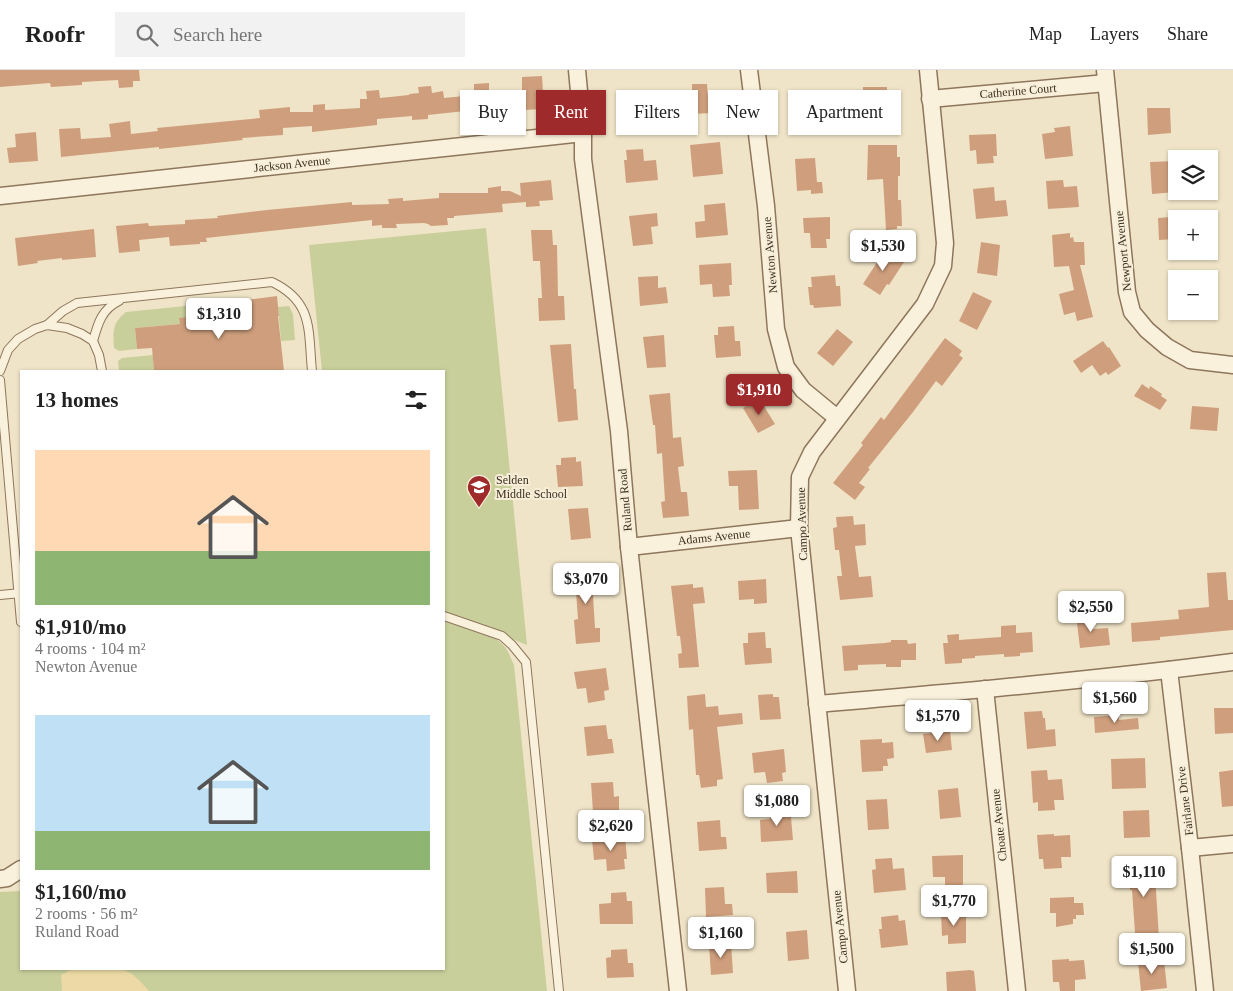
<!DOCTYPE html>
<html lang="en">
<head>
<meta charset="utf-8">
<style>
	body { margin:0; font-family:Georgia,serif; background:#f2f2f2; color:#222; height:100vh; display:flex; flex-direction:column; font-size:19px; white-space:nowrap }
	* { box-sizing:border-box; margin:0 }
	p { font-size:16px; color:#767676 }
	.icon { flex:none; width:28px; height:28px; fill:none; stroke:currentColor; stroke-width:2; stroke-linecap:round; stroke-linejoin:round }
	.map { position:relative; flex:1; overflow:hidden }
	.panel { position:absolute; left:20px; top:300px; width:425px; height:600px; display:flex; flex-direction:column; background:#fff; border-radius:0px; box-shadow:0 1px 4px #0004 }
	.panel>* { flex:none }
	.top-card { position:absolute; left:460px; top:20px; width:475px; height:45px; display:flex; gap:10px }
	.buttons { position:absolute; left:1168px; top:80px; display:grid; gap:10px }
	.buttons a { display:grid; place-items:center; width:50px; height:50px; border-radius:0px; background:#fff; box-shadow:0 1px 4px #0004; font-size:25px }
	.price { position:absolute; translate:-50% -42px; padding:0 11px; border-radius:5px; background:#fff; color:#222; font-size:16px; line-height:32px; filter:drop-shadow(0 1px 2px #0008) }
	.price::after { content:''; position:absolute; left:50%; top:30px; width:15px; height:11px; margin-left:-8px; background:inherit; clip-path:polygon(0 0,100% 0,50% 100%) }
	.price.active { background:#9e2a2b; color:#fff }
	ul { padding:0; list-style:none }
	li { display:grid; align-content:center; gap:10px; height:265px; padding:0 15px }
	li span { display:grid; place-items:center; height:155px; border-radius:0px; color:#555 }
	li>.icon { margin-inline-start:auto }
	span .icon { width:90px; height:90px; fill:#fffc; stroke-width:1 }
	li b { font-size:21px }
	h2 { display:flex; justify-content:space-between; align-items:center; height:60px; padding:0 15px; font-size:21px }
	.chip { padding:0 18px; border-radius:0px; background:#fff; box-shadow:0 1px 4px #0004; font-size:18px; line-height:45px }
	.chip.active { background:#9e2a2b; color:#fff }
	header { display:flex; align-items:center; gap:30px; box-sizing:border-box; height:70px; padding:0 25px; background:#fff; border-bottom:1px solid #e0e0e0 }
	header strong { font-size:24px }
	nav { display:flex; gap:28px; margin-inline-start:auto; font-size:18px }
	.search { width:350px; height:45px; background:#f2f2f2; display:flex; align-items:center; gap:12px; box-sizing:border-box; padding:0 18px; border-radius:0px; color:#767676; font-size:19px }
	.map>svg:first-child { display:block }
	.green { fill:#c9cf9b }
	.sand { fill:#ecd9a5 }
	.building { fill:#cf9f7d }
	.lines { fill:none; stroke-linecap:round; stroke-linejoin:round }
	.lane-casing { stroke:#8d765c; stroke-width:10 }
	.street-casing { stroke:#8d765c; stroke-width:19 }
	.lane { stroke:#faf1dc; stroke-width:8 }
	.street { stroke:#faf1dc; stroke-width:16 }
	.labels { text-anchor:middle; stroke-width:4; stroke-linejoin:round; paint-order:stroke }
	.street-label { font-size:12px; fill:#3d2e20; stroke:#f7eed8 }
	.poi-label { font-size:12px; fill:#3d2e20; stroke:#f7eed8; text-anchor:start }
</style>
</head>
<body>
<header>
<strong>Roofr</strong>
<div class="search"><svg class="icon" aria-label="search" viewBox="0 0 24 24"><circle cx="10" cy="10" r="6"/><path d="M15 15l6 6"/></svg>Search here</div>
<nav><a>Map</a><a>Layers</a><a>Share</a></nav>
</header>
<div class="map">
<svg width="1233" height="921" viewBox="0 0 1233 921">
	<rect width="100%" height="100%" fill="#f0e4c8"/>
	<g class="green">
		<path d="M486,158L527,575L444,542V301H322L309,175Z"/>
		<path d="M225,232L230,234L231,242L180,248V254L135,258L137,279L119,281L114,278C113,262 112,253 126,242Z"/>
		<path d="M289,236L293,244L295,270L281,271L278,237Z"/>
		<path d="M153,285L154,301H119L118,291L122,288Z"/>
		<path d="M444,551C464,557 491,560 505,577C509,582 511,589 514,595L547,921H0V822L21,821V899H444Z"/>
	</g>
	<path class="sand" d="M72,899C85,899 108,896 120,899C132,901 141,912 149,921H62L61,905Z"/>
	<g class="building">
		<path d="M0,0H139L140,11H133V17L119,18L118,10L82,12V15L51,17L50,13L0,17Z"/>
		<path d="M542,6L544,39L523,40V36H516L515,24H522V7Z"/>
		<path d="M489,13V23L492,22L494,43L465,46V41L428,45V49L412,50V46L377,49V55L312,62V56L283,58V65L242,68L243,70L234,71L159,79V77L61,87L59,59L80,58L81,69L111,67L109,54L130,51L131,64L158,61L157,58L260,48L259,40L290,37V42H313V35L325,34V40L360,38V29H367L366,21L379,20L380,28L409,25V24L419,23L418,17L431,16L432,23L443,21L444,28L474,25V14Z"/>
		<path d="M692,14H707L708,28H713L714,43L689,44L688,22H692Z"/>
		<path d="M863,17H887V28H889L890,47H865V43H862Z"/>
		<path d="M647,20L648,33L638,34L640,52L620,54L617,24Z"/>
		<path d="M809,25V36H821L822,56L790,57L789,36H793V26Z"/>
		<path d="M1147,38H1170L1171,63L1148,65Z"/>
		<path d="M1070,56L1073,86L1045,89L1042,64L1055,62L1054,58Z"/>
		<path d="M36,62L38,91L9,93L7,78L16,77L15,64Z"/>
		<path d="M996,64L997,86H993L994,93L977,94L976,80L970,81L969,65Z"/>
		<path d="M720,72L723,104L693,107L690,75Z"/>
		<path d="M868,75H897V87H900V106H898V130H901L902,156H897V159L886,160L883,109L867,110Z"/>
		<path d="M643,79L644,91L656,90L658,110L626,113L624,90H627L626,80Z"/>
		<path d="M815,88L817,112H822L823,123L811,124V120L797,121L795,89Z"/>
		<path d="M1176,91V108H1175L1176,122L1152,124L1150,92Z"/>
		<path d="M551,110L553,130L539,131L540,136L526,137V132L502,134L503,142L454,146V148H447L448,155L431,156L428,154L424,153L396,154L397,158H382V155L372,156V150L206,168L207,172H200V174L170,176L169,167L139,170L140,181L119,183L116,156L148,153L149,156L185,154V150L218,148L217,146L267,140L352,132V135L389,134L388,129L403,128V131L439,128V123H488V118L501,116V121H510L521,126L520,113Z"/>
		<path d="M1063,110L1064,117L1077,116L1079,137L1048,139L1046,111Z"/>
		<path d="M994,117L995,131L1006,130L1008,146L976,149L973,119Z"/>
		<path d="M725,133L728,165L696,168L695,152L705,151L704,135Z"/>
		<path d="M657,143L658,156L651,157L653,174L633,176L629,146Z"/>
		<path d="M830,147V169H826L827,178H811L810,163H804L803,148Z"/>
		<path d="M1171,147L1176,148V169L1159,170L1158,148Z"/>
		<path d="M94,159L96,187L62,190V188L37,191L38,193L18,196L15,168Z"/>
		<path d="M531,160H552L553,175H557L558,226H564L565,250L539,251L538,228H542L540,191H533Z"/>
		<path d="M1070,163V168L1073,167L1074,172H1084L1085,195H1080L1093,247L1077,251L1075,242L1064,245L1059,224L1074,220L1069,196L1054,197L1052,165Z"/>
		<path d="M981,172L1000,175L997,206L977,203Z"/>
		<path d="M885,180L904,192L889,215L887,214L880,225L863,214Z"/>
		<path d="M731,193L732,215H729L730,226L713,227L712,214L700,215L699,195Z"/>
		<path d="M835,205L836,216H840L841,236L814,238L813,235H810L808,217H812L811,207Z"/>
		<path d="M658,206V218L666,217L668,233L640,236L638,207Z"/>
		<path d="M973,222L992,231L977,260L959,251Z"/>
		<path d="M277,226L279,246H278L284,301H154L152,278L137,279L135,258L180,254L179,248L231,242L230,234L237,233V231Z"/>
		<path d="M734,256L735,271H740L741,286L716,288L714,265H718V257Z"/>
		<path d="M837,259L853,272L833,296L817,283Z"/>
		<path d="M664,265L666,297L647,298L643,267Z"/>
		<path d="M945,268L962,281L959,285L963,288L942,316L936,311L913,342L868,398L870,399L859,413L865,417L855,430L833,413L863,375L861,373L881,347L884,350Z"/>
		<path d="M1103,271L1108,278L1109,277L1121,296L1108,305L1106,302L1100,306L1092,295L1081,303L1073,291Z"/>
		<path d="M571,274L574,319H576L578,350L558,352L550,275Z"/>
		<path d="M1142,314L1149,319L1150,316L1162,324L1161,326L1167,330L1160,340L1134,326Z"/>
		<path d="M670,323L673,368L681,367L684,396L678,397L681,422H687L689,446L663,448L661,432L665,431L662,383L657,384L655,355H653L649,325Z"/>
		<path d="M759,328L775,354L758,363L743,338Z"/>
		<path d="M1192,336L1219,338L1217,361L1190,359Z"/>
		<path d="M576,387V392L581,391L583,416L558,417L556,395H561V388Z"/>
		<path d="M757,400L759,439L739,440L738,416H729L728,401Z"/>
		<path d="M588,438L591,468L571,470L568,439Z"/>
		<path d="M853,446L854,455L865,454L866,475L855,476L859,507L871,506L873,527L840,530L837,506H842L839,480H835L833,458L837,457L836,447Z"/>
		<path d="M594,493L596,525H593L595,558H600V572L576,574L574,550L578,549L574,494Z"/>
		<path d="M1226,502L1228,530H1233V560L1160,567V570L1132,572L1131,553L1179,549L1178,540L1209,537L1207,503Z"/>
		<path d="M766,509L767,533L754,534V529L739,530L738,511Z"/>
		<path d="M693,514V518L703,517L705,533L693,534L699,597L679,598L678,584L682,583L680,566H677L671,516Z"/>
		<path d="M1091,544L1093,559L1108,558L1110,575L1080,578L1076,545Z"/>
		<path d="M1016,555V563L1032,562L1033,582L1020,583V586L1004,587V584L975,586V588L962,589V593L945,594L943,573H948L947,565L959,564V570L1001,567V556Z"/>
		<path d="M765,562L766,578H771L772,593L745,595L743,573H748V563Z"/>
		<path d="M891,570H907L908,574L916,573V590H901V597H886V594L858,595V600L844,601L842,576L885,573L891,572Z"/>
		<path d="M606,598L609,620L604,621L605,630L588,633L586,618L577,619L574,602Z"/>
		<path d="M705,624L706,637L718,636L719,645L742,643L743,654L717,657L723,709L717,710V716L701,718L699,705H696L693,659L689,660L687,626Z"/>
		<path d="M773,624V627H779L781,649L760,650L758,625Z"/>
		<path d="M1214,638H1233V663L1215,664Z"/>
		<path d="M1042,641L1043,648H1045L1046,660L1055,659L1056,676L1027,679L1024,642Z"/>
		<path d="M1119,645V650L1138,648L1139,659L1095,663L1094,647Z"/>
		<path d="M606,655L608,669H612L614,683L587,686L584,657Z"/>
		<path d="M950,661L952,680L926,683L923,664Z"/>
		<path d="M882,669V673L893,672L894,688L887,689L888,696H883V701L862,702L860,670Z"/>
		<path d="M784,679L786,702L782,703L783,711L767,713L765,702L754,703L752,683Z"/>
		<path d="M1145,688L1146,718L1112,719L1111,689Z"/>
		<path d="M1047,700L1048,710L1062,709L1064,730H1054L1055,740L1038,741V732L1033,733L1031,701Z"/>
		<path d="M1233,700V736L1222,737L1219,702Z"/>
		<path d="M613,712L614,727L619,726V741L593,742L591,713Z"/>
		<path d="M958,718L961,747L940,749L938,720Z"/>
		<path d="M887,729L889,759L868,760L866,730Z"/>
		<path d="M786,738V747H791L793,770L761,772L760,750L770,749V740Z"/>
		<path d="M1149,740L1150,767L1124,768L1123,741Z"/>
		<path d="M720,750L721,767H726L727,779L699,781L697,752Z"/>
		<path d="M1054,764V766L1070,765L1071,787H1061L1062,798L1044,799L1043,789H1039L1037,765Z"/>
		<path d="M625,766L627,789H624L625,799L607,801L606,789L594,790L592,769Z"/>
		<path d="M963,785V818H945V807H933L932,786Z"/>
		<path d="M892,788L893,799L904,798L906,820L874,823L872,800L876,799L875,789Z"/>
		<path d="M1154,789L1159,868L1143,869V863H1135L1132,820H1130L1128,791Z"/>
		<path d="M797,801L798,823H767L766,803Z"/>
		<path d="M724,817L725,834H732L733,845L706,847L705,818Z"/>
		<path d="M626,822L627,831H632L633,854H600L599,834L611,833V823Z"/>
		<path d="M1074,827V833H1083L1084,845H1076V849H1073V854L1056,857V843H1050V828Z"/>
		<path d="M966,842V873L948,874V865L942,866L941,843Z"/>
		<path d="M898,845L899,851L905,850L908,875L881,878L879,859H882L881,847Z"/>
		<path d="M807,860L809,889L788,891L786,862Z"/>
		<path d="M731,873L733,903L711,905L709,875Z"/>
		<path d="M627,879L628,893H633L634,907L607,908L606,888L611,887V880Z"/>
		<path d="M1069,889V891L1084,890L1086,909L1075,910V921H1060L1059,912H1053L1052,890Z"/>
		<path d="M1164,890L1167,918L1141,921L1138,892Z"/>
		<path d="M970,900L974,901L976,921H947L946,902Z"/>
	</g>
	<g class="lines">
		<g class="lane-casing">
			<g id="lane">
				<path d="M47,255L63,241L77,233L272,212C314,232 308,261 312,301"/>
				<path d="M93,271C98,253 102,239 119,231"/>
				<path d="M0,301L8,280L18,269L35,259L47,255L67,258L82,264L93,271L99,285L102,301"/>
				<path d="M0,310L21,552"/>
				<path d="M0,525L21,523"/>
				<path d="M444,546L502,566L512,575L526,592L559,921"/>
			</g>
		</g>
		<g class="street-casing">
			<g id="street">
				<path d="M577,0L583,63V89L619,361L629,477L678,921"/>
				<path d="M749,0L766,136L776,259L786,297L803,320L837,348"/>
				<path d="M1105,0L1127,222L1132,242L1147,260L1167,277L1190,290L1233,295"/>
				<path d="M930,29L1106,13"/>
				<path d="M0,126L583,63"/>
				<path d="M629,477L799,458"/>
				<path d="M1169,600L1190,778L1205,921"/>
				<path d="M985,619L1017,921"/>
				<path d="M817,634C956,622 1095,610 1233,592"/>
				<path d="M1190,778L1233,774"/>
				<path d="M0,809L7,808L21,799"/>
				<path d="M847,921L799,458L800,407L812,382L925,234L943,196L945,173L928,0"/>
			</g>
		</g>
		<use href="#lane" class="lane"/>
		<use href="#street" class="street"/>
	</g>
	<defs>
		<g id="school-pin" transform="scale(1.25)"><path d="M0 17L-7.5 6A9.5 9.5 0 1 1 7.5 6Z" fill="#9e2a2b" stroke="#f7eed8"/><path d="M0-5L7-2L0 1L-7-2ZM-4 1L0 2.5L4 1V4Q0 6-4 4Z" fill="#fff"/></g>
	</defs>
	<g fill-rule="evenodd">
		<use href="#school-pin" x="479" y="417"/>
	</g>
	<g class="labels">
		<g class="street-label">
			<text transform="translate(1018 21) rotate(-5)" y="4">Catherine Court</text>
			<text transform="translate(292 94) rotate(-6)" y="4">Jackson Avenue</text>
			<text transform="translate(1123 181) rotate(-96)" y="4">Newport Avenue</text>
			<text transform="translate(770 185) rotate(-95)" y="4">Newton Avenue</text>
			<text transform="translate(625 430) rotate(-95)" y="4">Ruland Road</text>
			<text transform="translate(802 454) rotate(-92)" y="4">Campo Avenue</text>
			<text transform="translate(714 467) rotate(-6)" y="4">Adams Avenue</text>
			<text transform="translate(1185 731) rotate(-97)" y="4">Fairlane Drive</text>
			<text transform="translate(999 755) rotate(-96)" y="4">Choate Avenue</text>
			<text transform="translate(840 857) rotate(-96)" y="4">Campo Avenue</text>
		</g>
		<g class="poi-label">
			<text x="496" y="414">Selden<tspan x="496" dy="14">Middle School</tspan></text>
		</g>
	</g>
</svg>
<div class="buttons">
<a><svg class="icon" aria-label="layers" viewBox="0 0 24 24"><path d="M12 4l9 5-9 5-9-5zM3 14l9 5 9-5"/></svg></a>
<a>+</a>
<a>−</a>
</div>
<b class="price" style="left:883px;top:202px">$1,530</b>
<b class="price" style="left:219px;top:270px">$1,310</b>
<b class="price active" style="left:759px;top:346px">$1,910</b>
<b class="price" style="left:586px;top:535px">$3,070</b>
<b class="price" style="left:1091px;top:563px">$2,550</b>
<b class="price" style="left:1115px;top:654px">$1,560</b>
<b class="price" style="left:938px;top:672px">$1,570</b>
<b class="price" style="left:777px;top:757px">$1,080</b>
<b class="price" style="left:611px;top:782px">$2,620</b>
<b class="price" style="left:1144px;top:828px">$1,110</b>
<b class="price" style="left:954px;top:857px">$1,770</b>
<b class="price" style="left:721px;top:889px">$1,160</b>
<b class="price" style="left:1152px;top:905px">$1,500</b>
<div class="top-card">
<a class="chip">Buy</a>
<a class="chip active">Rent</a>
<a class="chip">Filters</a>
<a class="chip">New</a>
<a class="chip">Apartment</a>
</div>
<section class="panel">
<h2>13 homes<svg class="icon" aria-label="filters" viewBox="0 0 24 24"><path d="M4 7h16M4 17h16"/><circle cx="9" cy="7" r="2"/><circle cx="15" cy="17" r="2"/></svg></h2>
<ul>
<li><span style="background:linear-gradient(#ffd9b3 65%,#8fb573 0)"><svg class="icon" aria-label="home" viewBox="0 0 24 24"><path d="M3 11l9-7 9 7M6 9v11h12V9"/></svg></span><div><b>$1,910/mo</b><p>4 rooms · 104 m²</p><p>Newton Avenue</p></div></li>
<li><span style="background:linear-gradient(#bfe0f5 75%,#8fb573 0)"><svg class="icon" aria-label="home" viewBox="0 0 24 24"><path d="M3 11l9-7 9 7M6 9v11h12V9"/></svg></span><div><b>$1,160/mo</b><p>2 rooms · 56 m²</p><p>Ruland Road</p></div></li>
</ul>
</section>
</div>
</body>
</html>
